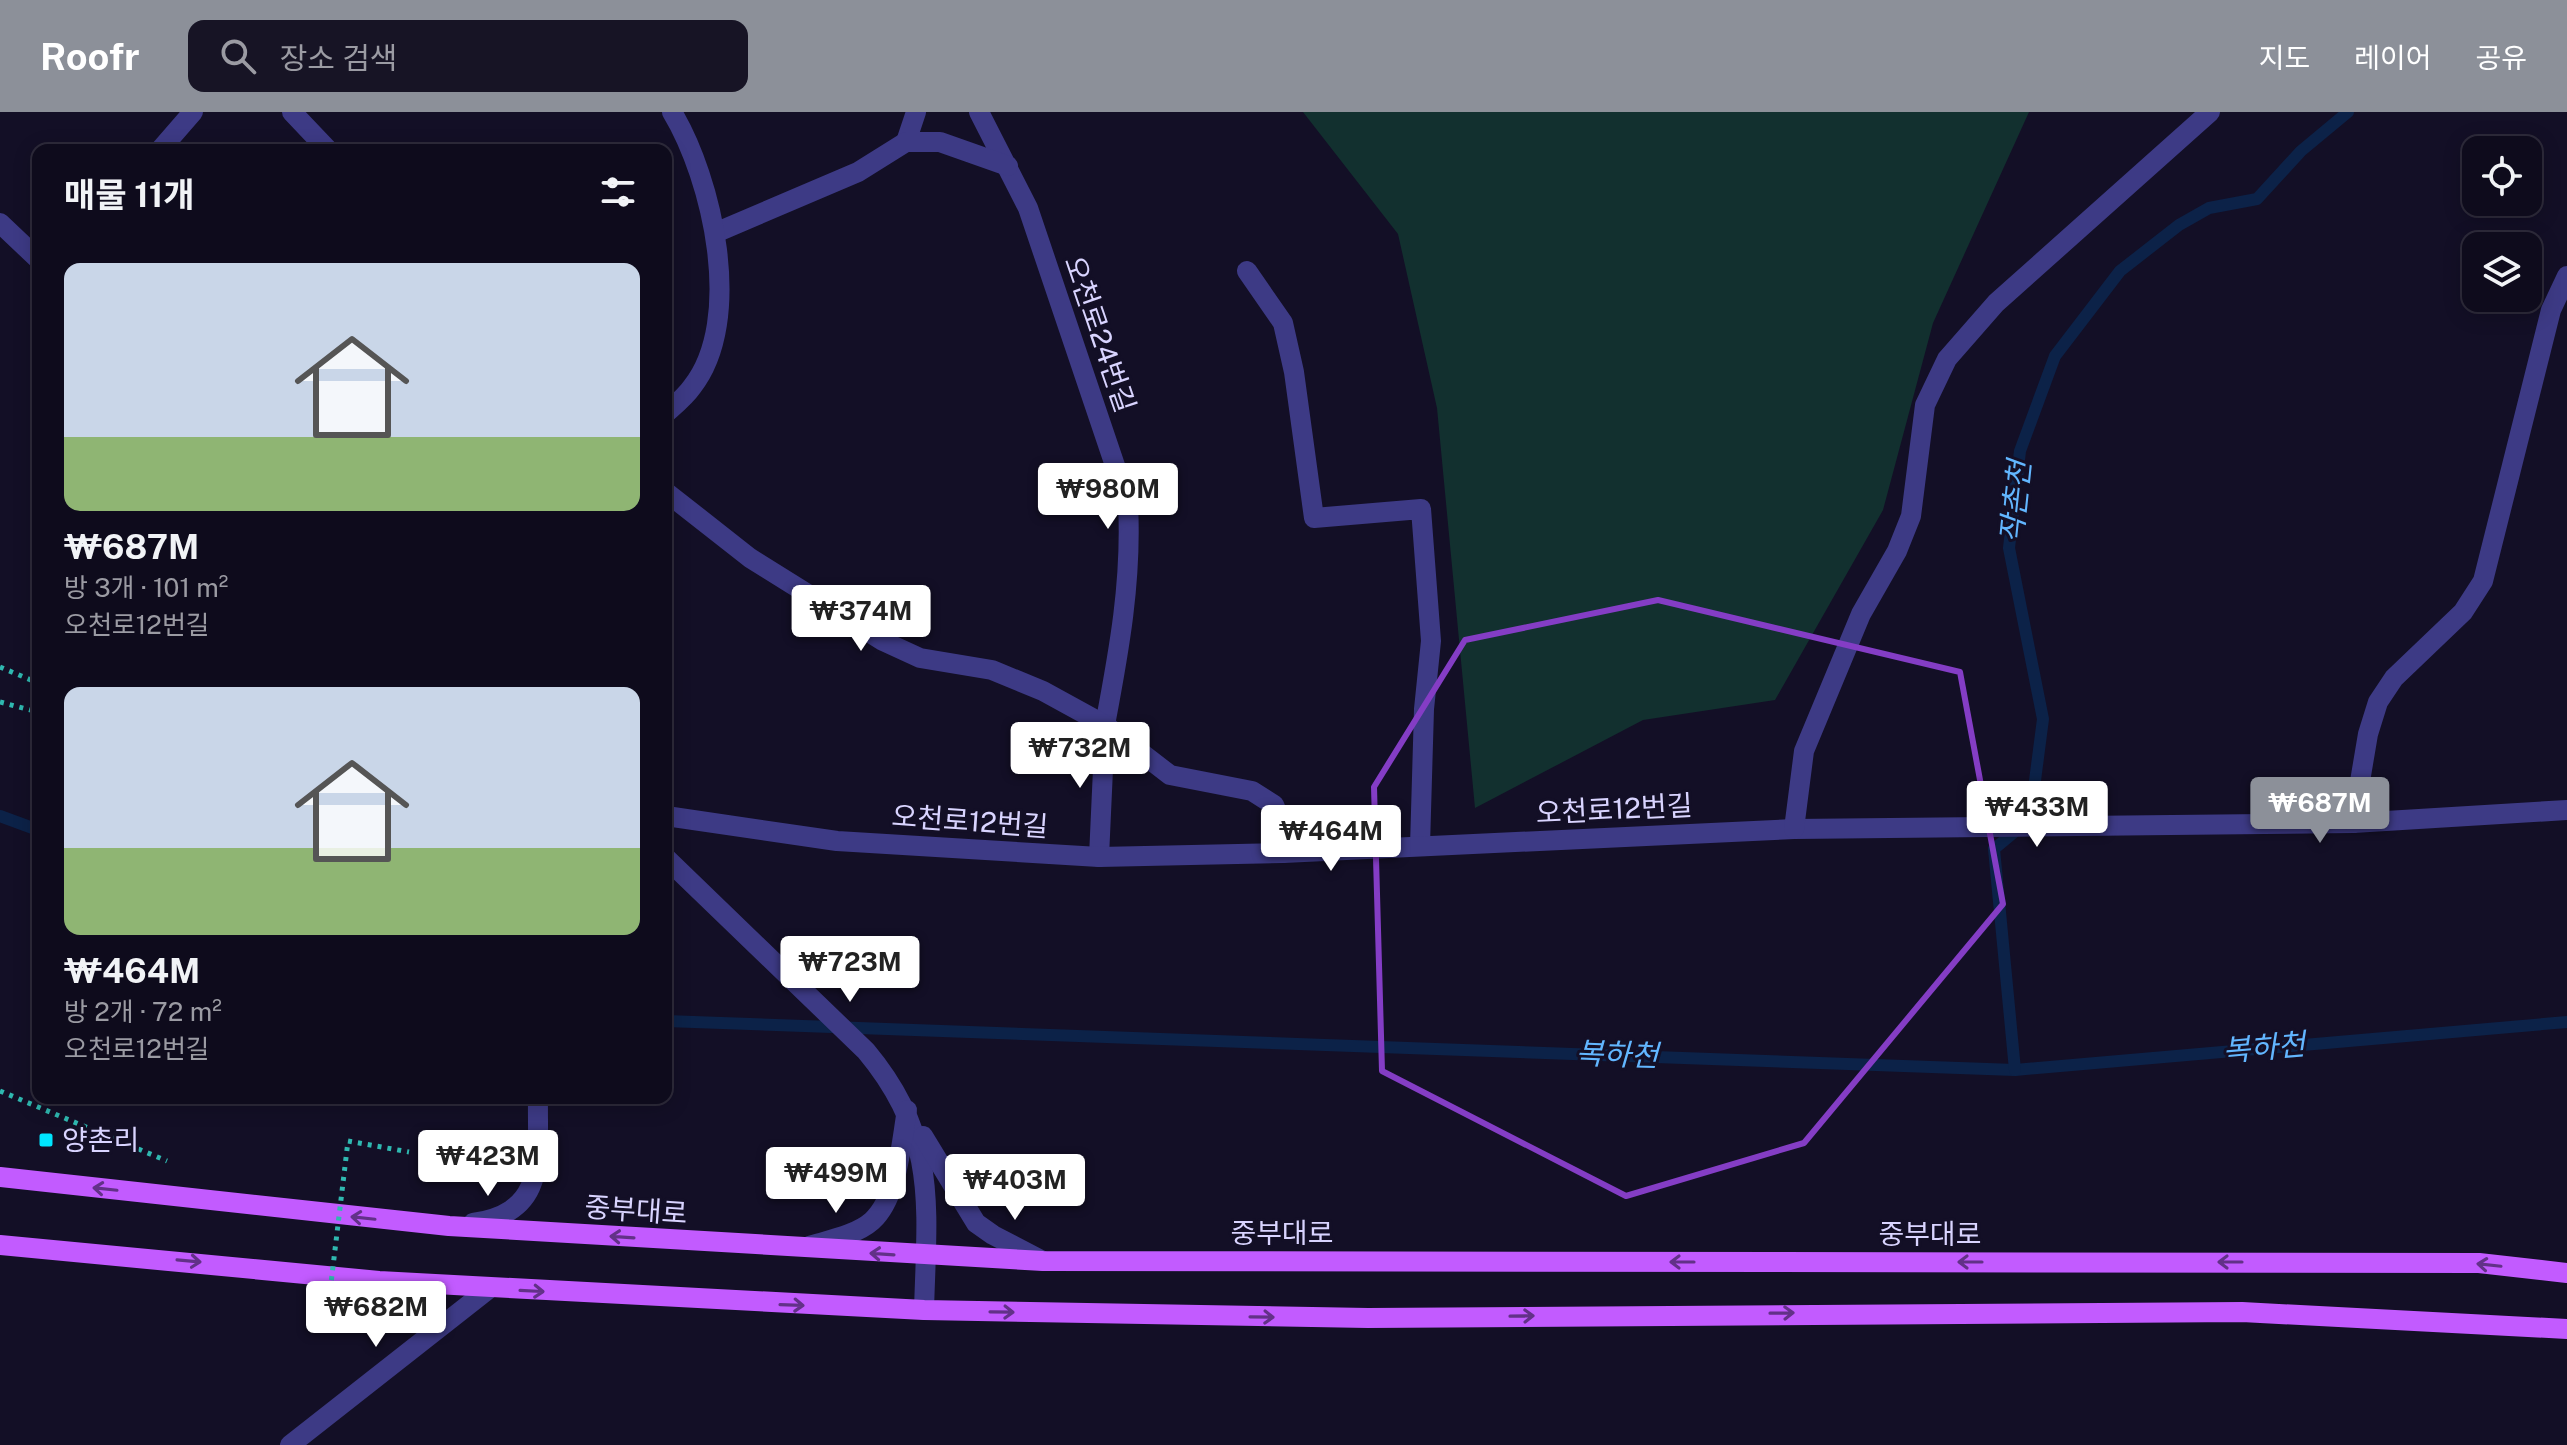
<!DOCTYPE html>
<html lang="ko">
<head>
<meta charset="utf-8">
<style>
	body { margin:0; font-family:"Public Sans","Noto Sans KR",sans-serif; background:#171425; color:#f1f3f6; height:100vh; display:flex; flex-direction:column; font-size:30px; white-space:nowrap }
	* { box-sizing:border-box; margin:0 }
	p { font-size:26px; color:#9b9ba3 }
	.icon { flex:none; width:44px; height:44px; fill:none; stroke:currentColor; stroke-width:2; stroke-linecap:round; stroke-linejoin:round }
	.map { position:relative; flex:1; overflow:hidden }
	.sheet { position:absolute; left:32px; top:32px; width:640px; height:960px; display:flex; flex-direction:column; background:#0e0b1c; border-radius:16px; box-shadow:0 4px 20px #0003,0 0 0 2px #2e2b3b }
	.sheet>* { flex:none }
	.fabs { position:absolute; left:2462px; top:24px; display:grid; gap:16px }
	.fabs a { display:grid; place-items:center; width:80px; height:80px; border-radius:16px; background:#0e0b1c; box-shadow:0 4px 20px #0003,0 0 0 2px #2e2b3b; font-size:40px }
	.price { position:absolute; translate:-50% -68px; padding:0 18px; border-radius:8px; background:#fff; color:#222; font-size:26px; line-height:52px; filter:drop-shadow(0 2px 4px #0008) }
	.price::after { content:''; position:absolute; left:50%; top:48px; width:24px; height:18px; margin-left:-12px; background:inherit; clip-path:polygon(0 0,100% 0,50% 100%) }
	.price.active { background:#8c9099; color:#fff }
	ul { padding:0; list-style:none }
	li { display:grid; align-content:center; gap:16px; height:424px; padding:0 32px }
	li span { display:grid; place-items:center; height:248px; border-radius:16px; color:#555 }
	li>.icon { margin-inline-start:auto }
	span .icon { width:144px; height:144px; fill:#fffc; stroke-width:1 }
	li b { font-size:34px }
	h2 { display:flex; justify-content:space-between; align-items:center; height:96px; padding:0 32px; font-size:34px }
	header { display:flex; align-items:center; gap:48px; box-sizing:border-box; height:112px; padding:0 40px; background:#8c9099; color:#fff }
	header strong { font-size:38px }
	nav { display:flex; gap:44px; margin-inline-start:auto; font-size:28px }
	.search { width:560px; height:72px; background:#171425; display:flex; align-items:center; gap:20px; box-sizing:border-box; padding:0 28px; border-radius:16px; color:#9b9ba3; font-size:30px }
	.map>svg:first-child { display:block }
	.green { fill:#12302f }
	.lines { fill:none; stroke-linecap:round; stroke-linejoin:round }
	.stream { stroke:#0c2248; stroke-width:12 }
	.path { stroke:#2fb8b0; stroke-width:5; stroke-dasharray:4 6; stroke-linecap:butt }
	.minor { stroke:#3d3a85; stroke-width:20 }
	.major { stroke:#c25bff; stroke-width:20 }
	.path-bridge { stroke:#2fb8b0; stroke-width:5; stroke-dasharray:4 6; stroke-linecap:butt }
	.oneway { stroke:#623188 }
	.marked { fill:none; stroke:#843dc5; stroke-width:6; stroke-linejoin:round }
	.poi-dot { fill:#00e5ff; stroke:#130f26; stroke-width:3 }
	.labels { text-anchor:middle; stroke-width:6; stroke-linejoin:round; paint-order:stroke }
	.street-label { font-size:28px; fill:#d9d4ff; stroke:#130f26 }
	.poi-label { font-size:28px; fill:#d9d4ff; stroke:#130f26; text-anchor:start }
	.water-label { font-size:30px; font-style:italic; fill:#62b6ff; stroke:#130f26 }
</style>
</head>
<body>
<header>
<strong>Roofr</strong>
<div class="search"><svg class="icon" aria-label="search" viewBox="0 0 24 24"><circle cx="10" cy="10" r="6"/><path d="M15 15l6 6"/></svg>장소 검색</div>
<nav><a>지도</a><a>레이어</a><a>공유</a></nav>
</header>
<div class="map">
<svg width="2567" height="1333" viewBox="0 0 2567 1333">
	<rect width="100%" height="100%" fill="#130f26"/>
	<path class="green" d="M1303,0H2029L1933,211L1883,398L1775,588L1643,608L1475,696L1437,296L1398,122Z"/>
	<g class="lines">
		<g class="stream">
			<path d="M0,704L38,718"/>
			<path d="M666,909L2015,958L2567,910"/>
			<path d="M2015,958L1994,737L2030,707L2043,607L2009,436L2020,339L2055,244L2120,159L2179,113L2209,96L2257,87L2301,39L2348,0"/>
		</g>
		<g class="path">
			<path d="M0,555L38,571"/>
			<path d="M0,590L38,600"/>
			<path d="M0,979L167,1049"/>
			<path d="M348,1029L409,1040"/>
		</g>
		<g class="minor">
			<path d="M292,0L328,38"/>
			<path d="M979,0L1028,96L1128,392C1132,468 1119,539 1105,613L1170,663L1252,679L1274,693L1282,712L1283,741"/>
			<path d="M906,30L916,0"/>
			<path d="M160,38L193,0"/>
			<path d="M0,111L38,147"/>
			<path d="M715,121L858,60L906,30H940L1008,54"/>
			<path d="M1247,159L1283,211L1294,260L1314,406L1421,397L1431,529L1424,597L1420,734"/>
			<path d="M666,301C675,293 685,285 692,275C745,208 712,66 672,0"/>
			<path d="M666,380L750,446L883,529L920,546L992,558L1043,579L1105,613L1099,745"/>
			<path d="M666,704L837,729L1099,745L1283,741L1794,717L2353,711L2567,698"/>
			<path d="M2353,711L2368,622L2378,590L2394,566L2463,500L2483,469L2551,198L2567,164"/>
			<path d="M1794,717L1804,639L1861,502L1897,439L1911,404L1925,293L1947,247L1996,191L2210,0"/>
			<path d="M666,746L866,939C938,1025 927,1093 924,1198"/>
			<path d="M923,1024L976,1111L993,1123L1043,1149"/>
			<path d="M473,1111C548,1100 537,1046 538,986"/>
			<path d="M809,1134C829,1128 856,1123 872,1109C898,1085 901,1032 907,998"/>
			<path d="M290,1333L490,1176"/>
		</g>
		<g class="major">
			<path d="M0,1065L449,1114L1043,1149L2479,1151L2567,1161"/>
			<path d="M0,1133L379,1169L924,1198L1368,1206L2242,1200L2567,1217"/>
		</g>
		<path class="path-bridge" d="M329,1188L348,1029"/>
	</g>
	<defs><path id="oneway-shaft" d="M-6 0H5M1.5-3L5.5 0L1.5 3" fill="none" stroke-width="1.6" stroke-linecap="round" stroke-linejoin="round" transform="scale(2)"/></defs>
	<g class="oneway">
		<use href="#oneway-shaft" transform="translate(105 1077) rotate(-174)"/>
		<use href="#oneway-shaft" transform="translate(363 1106) rotate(-174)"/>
		<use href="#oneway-shaft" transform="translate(622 1125) rotate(-176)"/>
		<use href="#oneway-shaft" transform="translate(882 1142) rotate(-176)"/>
		<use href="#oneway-shaft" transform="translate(189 1149) rotate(5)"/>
		<use href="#oneway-shaft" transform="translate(1682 1150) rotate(-180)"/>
		<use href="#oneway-shaft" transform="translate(1970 1150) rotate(-180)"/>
		<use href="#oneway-shaft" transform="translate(2230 1150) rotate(-180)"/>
		<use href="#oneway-shaft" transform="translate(2489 1153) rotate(-174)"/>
		<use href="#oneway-shaft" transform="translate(532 1179) rotate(3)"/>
		<use href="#oneway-shaft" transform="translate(792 1193) rotate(2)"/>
		<use href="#oneway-shaft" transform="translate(1002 1200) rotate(1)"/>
		<use href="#oneway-shaft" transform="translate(1782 1201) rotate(-1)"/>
		<use href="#oneway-shaft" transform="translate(1522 1204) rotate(-1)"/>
		<use href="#oneway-shaft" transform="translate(1262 1205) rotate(1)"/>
	</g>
	<path class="marked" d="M1658,488L1960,560L2003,792L1804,1031L1626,1084L1382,959L1374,675L1465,528Z"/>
	<rect class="poi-dot" x="38" y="1020" width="16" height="16" rx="4"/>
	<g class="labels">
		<g class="street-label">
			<text transform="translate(1100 222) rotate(71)" y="10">오천로24번길</text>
			<text transform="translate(1614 697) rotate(-3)" y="10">오천로12번길</text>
			<text transform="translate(970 709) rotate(4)" y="10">오천로12번길</text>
			<text transform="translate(636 1098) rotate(4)" y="10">중부대로</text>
			<text x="1282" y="1131">중부대로</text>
			<text x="1930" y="1132">중부대로</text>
		</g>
		<g class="poi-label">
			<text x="62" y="1038">양촌리</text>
		</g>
		<g class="water-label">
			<text transform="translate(2016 390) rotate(-84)" y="10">작촌천</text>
			<text transform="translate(2264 936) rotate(-5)" y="10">복하천</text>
			<text transform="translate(1617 943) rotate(2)" y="10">복하천</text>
		</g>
	</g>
</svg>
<div class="fabs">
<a><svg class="icon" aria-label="locate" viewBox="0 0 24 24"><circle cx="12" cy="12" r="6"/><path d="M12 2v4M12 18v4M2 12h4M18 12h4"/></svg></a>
<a><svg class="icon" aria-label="layers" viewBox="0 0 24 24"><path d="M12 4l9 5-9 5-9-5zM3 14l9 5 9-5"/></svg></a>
</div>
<b class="price" style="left:1108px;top:419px">₩980M</b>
<b class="price" style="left:861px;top:541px">₩374M</b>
<b class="price" style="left:1080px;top:678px">₩732M</b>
<b class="price active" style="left:2320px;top:733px">₩687M</b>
<b class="price" style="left:2037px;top:737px">₩433M</b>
<b class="price" style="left:1331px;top:761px">₩464M</b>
<b class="price" style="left:850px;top:892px">₩723M</b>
<b class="price" style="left:488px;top:1086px">₩423M</b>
<b class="price" style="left:836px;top:1103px">₩499M</b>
<b class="price" style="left:1015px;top:1110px">₩403M</b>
<b class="price" style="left:376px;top:1237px">₩682M</b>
<section class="sheet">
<h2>매물 11개<svg class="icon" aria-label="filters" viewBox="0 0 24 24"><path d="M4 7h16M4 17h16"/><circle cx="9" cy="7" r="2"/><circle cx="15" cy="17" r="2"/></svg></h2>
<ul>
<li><span style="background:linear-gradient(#c9d6e8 70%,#8fb573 0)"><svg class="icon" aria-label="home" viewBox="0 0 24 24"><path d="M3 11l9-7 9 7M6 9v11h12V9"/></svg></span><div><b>₩687M</b><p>방 3개 · 101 m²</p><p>오천로12번길</p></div></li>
<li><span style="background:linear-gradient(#c9d6e8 65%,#8fb573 0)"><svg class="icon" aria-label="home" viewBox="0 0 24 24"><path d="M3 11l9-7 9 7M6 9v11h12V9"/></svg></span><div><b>₩464M</b><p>방 2개 · 72 m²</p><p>오천로12번길</p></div></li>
</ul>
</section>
</div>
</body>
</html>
